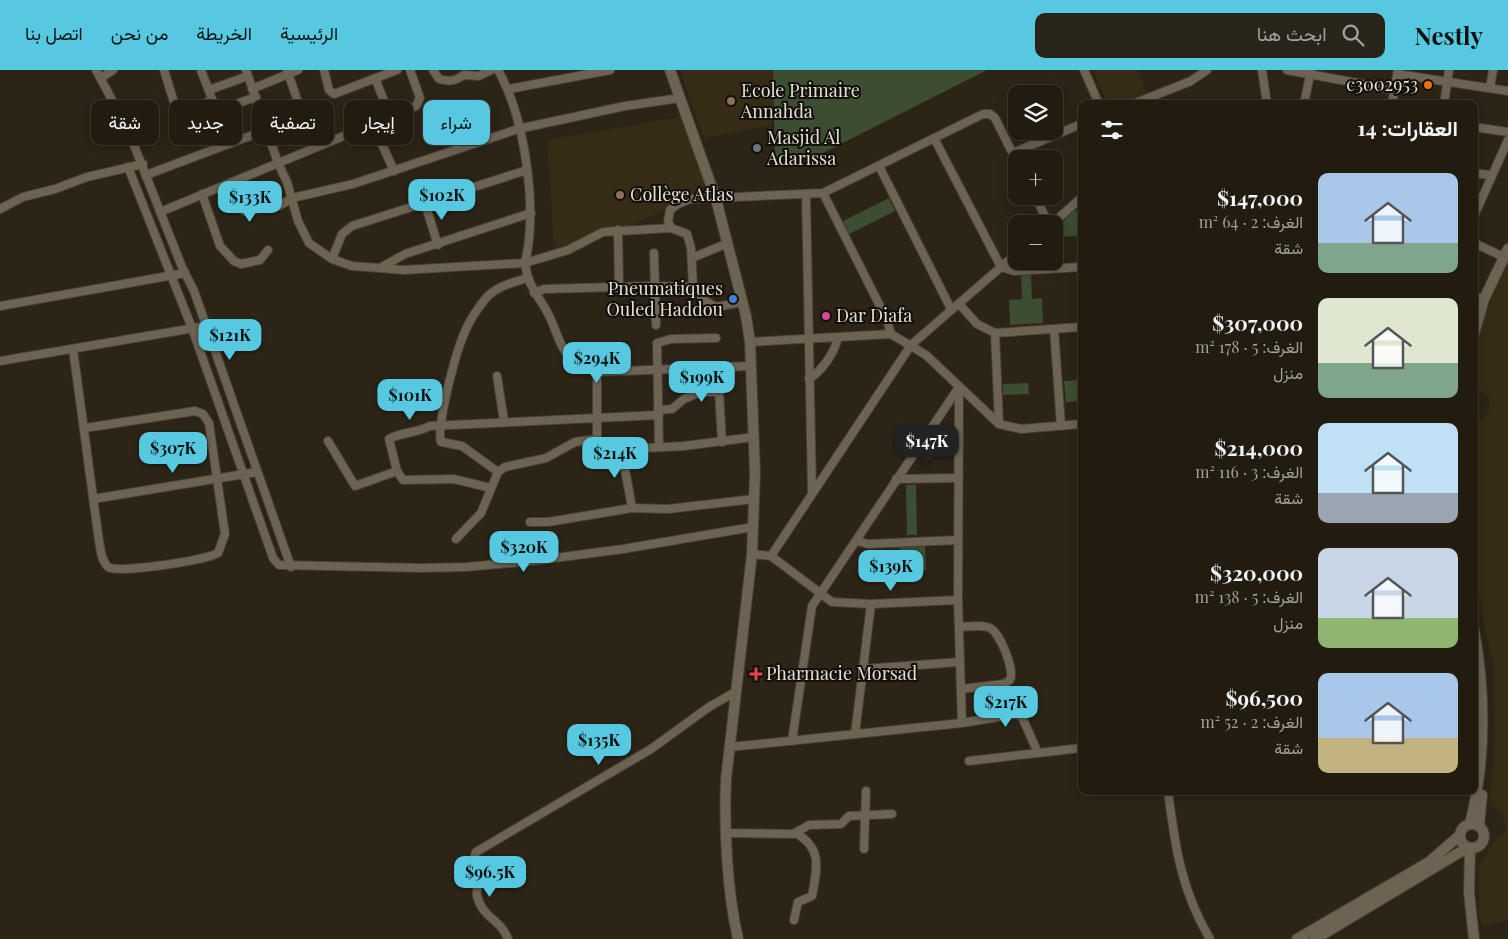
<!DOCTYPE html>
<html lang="ar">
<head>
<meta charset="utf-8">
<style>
	body { margin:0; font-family:"Playfair Display",Vazirmatn,serif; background:#292419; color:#f1f3f6; direction:rtl; height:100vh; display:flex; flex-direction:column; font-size:19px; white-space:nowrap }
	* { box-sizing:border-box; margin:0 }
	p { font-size:16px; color:#a2a19f }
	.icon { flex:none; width:28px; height:28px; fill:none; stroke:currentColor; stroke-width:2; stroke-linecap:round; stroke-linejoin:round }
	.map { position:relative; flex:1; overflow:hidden; direction:ltr }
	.details { position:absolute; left:1078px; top:30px; width:400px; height:695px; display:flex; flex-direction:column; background:#211b10; border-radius:10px; box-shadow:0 2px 12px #0003,0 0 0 1px #3e3930; direction:rtl }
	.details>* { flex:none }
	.guide { position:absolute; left:15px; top:30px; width:475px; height:45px; direction:rtl; display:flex; gap:10px }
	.fabs { position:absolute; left:1008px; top:15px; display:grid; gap:10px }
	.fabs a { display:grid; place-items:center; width:55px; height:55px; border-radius:10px; background:#211b10; box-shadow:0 2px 12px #0003,0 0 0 1px #3e3930; font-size:25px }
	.price { position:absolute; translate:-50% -42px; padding:0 11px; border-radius:10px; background:#56c9e0; color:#111; font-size:16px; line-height:32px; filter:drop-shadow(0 1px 2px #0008) }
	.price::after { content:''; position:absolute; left:50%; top:30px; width:15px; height:11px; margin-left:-8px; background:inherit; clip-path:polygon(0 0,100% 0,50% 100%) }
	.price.current { background:#222; color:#fff }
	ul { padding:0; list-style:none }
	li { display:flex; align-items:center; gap:15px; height:125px; padding:0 20px }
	li span { display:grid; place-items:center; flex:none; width:140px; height:100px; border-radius:10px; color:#555 }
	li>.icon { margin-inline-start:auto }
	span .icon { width:60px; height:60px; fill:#fffc; stroke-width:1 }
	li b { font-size:21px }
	h2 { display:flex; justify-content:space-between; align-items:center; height:60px; padding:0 20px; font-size:21px }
	.chip { padding:0 18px; border-radius:10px; background:#211b10; box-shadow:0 2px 12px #0003,0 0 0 1px #3e3930; font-size:18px; line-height:45px }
	.chip.current { background:#56c9e0; color:#111 }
	header { display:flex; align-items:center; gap:30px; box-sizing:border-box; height:70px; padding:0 25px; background:#56c9e0; color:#111 }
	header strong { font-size:24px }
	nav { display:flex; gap:28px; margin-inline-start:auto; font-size:18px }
	.search { width:350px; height:45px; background:#292419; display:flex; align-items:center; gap:12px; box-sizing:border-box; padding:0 18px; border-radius:10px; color:#a2a19f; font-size:19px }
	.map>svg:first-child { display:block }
	.built { fill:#362b15 }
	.green { fill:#3c4d31 }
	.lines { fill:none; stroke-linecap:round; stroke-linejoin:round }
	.minor-casing { stroke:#473f35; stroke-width:10 }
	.tertiary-casing { stroke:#473f35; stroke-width:12 }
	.minor { stroke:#6c6353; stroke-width:8 }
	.tertiary { stroke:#6c6353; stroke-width:10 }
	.food-dot { fill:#e8710a; stroke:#120e08; stroke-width:2 }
	.education-dot { fill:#8d6e63; stroke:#120e08; stroke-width:2 }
	.worship-dot { fill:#6b7280; stroke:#120e08; stroke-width:2 }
	.shop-dot { fill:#3f7fe0; stroke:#120e08; stroke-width:2 }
	.hotel-dot { fill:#d1479c; stroke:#120e08; stroke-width:2 }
	.health-dot { fill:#e0444e; stroke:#120e08; stroke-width:2 }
	.labels { text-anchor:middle; stroke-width:4; stroke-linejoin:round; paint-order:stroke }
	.poi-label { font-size:18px; fill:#e4dfd5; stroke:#120e08; text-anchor:start }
</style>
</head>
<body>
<header>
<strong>Nestly</strong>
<div class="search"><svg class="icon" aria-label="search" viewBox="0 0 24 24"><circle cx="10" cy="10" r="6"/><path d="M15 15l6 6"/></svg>ابحث هنا</div>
<nav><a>الرئيسية</a><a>الخريطة</a><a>من نحن</a><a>اتصل بنا</a></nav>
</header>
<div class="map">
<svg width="1508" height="869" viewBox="0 0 1508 869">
	<rect width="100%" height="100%" fill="#2c2416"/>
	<g class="built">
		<path d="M773,0L772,55L704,68L680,0Z"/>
		<path d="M1094,0H1137L1147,25L1107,34Z"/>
		<path d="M686,46L710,112L670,138L563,184L554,174L547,70Z"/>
		<path d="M1508,188V850L1483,857L1479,846V796L1494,772L1506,762L1504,749L1497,738L1492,737L1490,731L1495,669L1493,590L1485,560L1474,486V354L1485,347L1490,339L1489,327L1474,316L1477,282L1485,246Z"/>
	</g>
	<g class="green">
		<path d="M773,0H987L821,84L775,88Z"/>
		<path d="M889,128L895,141L849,164L843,151Z"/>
		<path d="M1081,140V166L1054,167V160L1074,141Z"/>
		<path d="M1021,205H1031L1032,229L1042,228L1043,253L1010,255L1009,230L1022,229Z"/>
		<path d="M1081,310V331L1066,332L1064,311Z"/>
		<path d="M1028,313L1029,324L1003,325V314Z"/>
		<path d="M906,415H916L917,465H907Z"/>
		<path d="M925,475L926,500L901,501L900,476Z"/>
	</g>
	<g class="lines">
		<g class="minor-casing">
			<g id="minor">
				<path d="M96,0L128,60L182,197L194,221L291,497"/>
				<path d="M164,0L177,42L182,43L212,30"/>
				<path d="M201,0L229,74"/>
				<path d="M246,0L278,93L287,112L298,151L309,173L332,189L352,196L380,198L405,184L531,143"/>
				<path d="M324,0L329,20L334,24L397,0"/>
				<path d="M433,0L439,9C449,12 455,11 464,5L479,6L491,0"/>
				<path d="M1084,0L1099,34"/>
				<path d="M1262,0L1267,34"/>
				<path d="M1287,0L1395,20"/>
				<path d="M1397,4L1508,21"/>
				<path d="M101,8L113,0"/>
				<path d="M375,8L390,46"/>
				<path d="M1490,18L1493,0"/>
				<path d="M252,19L298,0"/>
				<path d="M509,19L610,0"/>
				<path d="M209,20L248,6"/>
				<path d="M1133,34L1191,11L1207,0"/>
				<path d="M1304,34L1311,0"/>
				<path d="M1392,34L1398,0"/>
				<path d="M1444,34L1449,0"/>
				<path d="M216,41L256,27"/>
				<path d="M373,54L394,101"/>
				<path d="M1474,57L1508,62"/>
				<path d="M934,68L1001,197L1014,201L1081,197"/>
				<path d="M1013,83L1081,54"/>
				<path d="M879,96L951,239"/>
				<path d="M128,97L192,258L273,488L279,495L422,498L466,497L532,491L623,479L753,457"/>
				<path d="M1474,103L1490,105"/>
				<path d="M146,105L298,48L299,35L287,0"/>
				<path d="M230,113L244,141L279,136L292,128L353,114L518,59L625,36L680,28"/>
				<path d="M823,123L887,250L891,264"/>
				<path d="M202,124L220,176L234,191L241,194L260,190L268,180"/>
				<path d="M806,124L812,421"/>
				<path d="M1035,126L1049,154"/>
				<path d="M425,134L438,175"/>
				<path d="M0,139L23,127L55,119L87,107L143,94"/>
				<path d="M160,142L416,36L420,28L410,0"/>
				<path d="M1474,146L1508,70"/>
				<path d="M1052,154L1081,128"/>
				<path d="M671,158L603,162L568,180L525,193C527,212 535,222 545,238C564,271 554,286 597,302L751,296"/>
				<path d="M618,160L619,218"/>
				<path d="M1474,173L1504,187"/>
				<path d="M654,183L656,255"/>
				<path d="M692,188L728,173"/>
				<path d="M332,189L342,164L352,156L527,100"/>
				<path d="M380,198L403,200L525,193C538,138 525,48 498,0"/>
				<path d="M534,223L544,219L655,216L693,217"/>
				<path d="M1474,227L1484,229"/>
				<path d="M742,232L716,237L703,230L693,217L691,178L687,164L671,158L668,151L670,140L678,134L690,129L823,123L983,44H990L995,48L1016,90"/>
				<path d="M959,234L977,254L995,263L1081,257"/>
				<path d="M0,236L185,203"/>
				<path d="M1054,259L1061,356"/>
				<path d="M995,263L999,354"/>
				<path d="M750,272L891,264L926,285L999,354L1021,359L1081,354"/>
				<path d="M73,279L98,464C100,474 100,489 108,497C117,504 207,490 218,483L225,464L209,353L203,344L195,341L85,358"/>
				<path d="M0,291L206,256"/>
				<path d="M597,302V369L602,377L627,379L684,376L754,367"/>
				<path d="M497,306L504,351"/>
				<path d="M809,309C822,301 835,282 838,267"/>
				<path d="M959,317L958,530L962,653"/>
				<path d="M658,340L672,339L684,329L700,322H719L722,372"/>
				<path d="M328,371L355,416L397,401"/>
				<path d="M659,377L657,273L671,269L716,268"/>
				<path d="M627,379L625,399L632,438"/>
				<path d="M498,402L462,376L441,372C436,356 456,282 464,264C469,251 477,239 486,228C497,216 512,213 527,208"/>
				<path d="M896,409L958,408"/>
				<path d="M491,418L454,409L403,410L397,401L389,369C402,362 417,363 430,356L659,345"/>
				<path d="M93,429L257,402"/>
				<path d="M530,452H548L632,438L668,439L754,429"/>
				<path d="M456,469L481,443L498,402L505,397L546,388L575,372L597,369"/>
				<path d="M857,471L868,474L958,470"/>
				<path d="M752,484L771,486L832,532L871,534L958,530"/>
				<path d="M771,486L911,275L1016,184"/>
				<path d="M959,557C967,557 982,554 990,558C1000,563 1015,600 1010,610L1004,614L961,619"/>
				<path d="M864,599L959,592"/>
				<path d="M855,664L871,534"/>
				<path d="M792,671L812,536L959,317"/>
				<path d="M730,677L962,653L1016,644L1022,647L1038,683"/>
				<path d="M969,691L1081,678"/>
				<path d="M1168,721C1175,776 1181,820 1210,869"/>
				<path d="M726,763L793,764L809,755L841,754L849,746L892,744"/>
				<path d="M864,779L866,721"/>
				<path d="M794,850L798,832L812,826C817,798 823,779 796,763"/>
				<path d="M508,869C500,848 483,849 477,826C475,819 481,812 480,804C479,796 472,790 476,782L651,679L709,637L737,621"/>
			</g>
		</g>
		<g class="tertiary-casing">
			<g id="tertiary">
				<path d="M670,0L716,129L746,246L750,272L755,403L752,484L726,709C724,758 727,821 738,869"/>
				<path d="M1474,264L1484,229L1508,179"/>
				<circle cx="1472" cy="766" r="12"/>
				<path d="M1470,754C1486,689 1486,626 1474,560"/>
				<path d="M1479,756L1482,725"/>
				<path d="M1470,779L1469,822L1474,869"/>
				<path d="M1297,869L1429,792L1460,765"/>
				<path d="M1315,869L1467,778"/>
			</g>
		</g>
		<use href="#minor" class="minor"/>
		<use href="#tertiary" class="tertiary"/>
	</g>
	<circle class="food-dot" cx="1428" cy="15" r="5"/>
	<g class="education-dot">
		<circle cx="731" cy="31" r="5"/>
		<circle cx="620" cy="125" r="5"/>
	</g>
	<circle class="worship-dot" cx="757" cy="78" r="5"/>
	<circle class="shop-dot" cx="733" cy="229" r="5"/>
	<circle class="hotel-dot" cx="826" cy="246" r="5"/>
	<path class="health-dot" d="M753.5 596.5h5v5h5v5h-5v5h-5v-5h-5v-5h5z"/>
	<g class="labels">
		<g class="poi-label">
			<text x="1418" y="21" text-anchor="end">c3002953</text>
			<text x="741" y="27">Ecole Primaire<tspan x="741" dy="21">Annahda</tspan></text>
			<text x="767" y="74">Masjid Al<tspan x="767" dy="21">Adarissa</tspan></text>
			<text x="630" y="131">Collège Atlas</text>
			<text x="723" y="225" text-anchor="end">Pneumatiques<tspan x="723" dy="21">Ouled Haddou</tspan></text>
			<text x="836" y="252">Dar Diafa</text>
			<text x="766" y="610">Pharmacie Morsad</text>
		</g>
	</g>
</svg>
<div class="fabs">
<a><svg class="icon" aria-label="layers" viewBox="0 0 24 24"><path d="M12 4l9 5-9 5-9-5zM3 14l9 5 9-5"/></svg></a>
<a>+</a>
<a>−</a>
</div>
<b class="price" style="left:442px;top:151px">$102K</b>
<b class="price" style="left:250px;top:153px">$133K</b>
<b class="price" style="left:230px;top:291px">$121K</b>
<b class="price" style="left:597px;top:314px">$294K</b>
<b class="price" style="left:702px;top:333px">$199K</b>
<b class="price" style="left:410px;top:351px">$101K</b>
<b class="price current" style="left:927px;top:397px">$147K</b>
<b class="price" style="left:173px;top:404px">$307K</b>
<b class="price" style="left:615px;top:409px">$214K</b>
<b class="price" style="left:524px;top:503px">$320K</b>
<b class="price" style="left:891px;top:522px">$139K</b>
<b class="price" style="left:1006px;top:658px">$217K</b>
<b class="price" style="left:599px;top:696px">$135K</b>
<b class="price" style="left:490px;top:828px">$96.5K</b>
<div class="guide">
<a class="chip current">شراء</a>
<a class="chip">إيجار</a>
<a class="chip">تصفية</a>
<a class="chip">جديد</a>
<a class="chip">شقة</a>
</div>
<section class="details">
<h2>العقارات: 14<svg class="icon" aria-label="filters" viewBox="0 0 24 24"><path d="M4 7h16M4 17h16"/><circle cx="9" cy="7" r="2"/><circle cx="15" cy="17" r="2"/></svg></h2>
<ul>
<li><span style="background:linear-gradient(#a9c7e8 70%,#7fa58c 0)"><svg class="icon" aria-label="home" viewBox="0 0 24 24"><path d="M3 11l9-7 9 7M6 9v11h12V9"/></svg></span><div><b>$147,000</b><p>الغرف: 2 · 64 m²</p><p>شقة</p></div></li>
<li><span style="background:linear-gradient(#dfe7d0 65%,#7fa58c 0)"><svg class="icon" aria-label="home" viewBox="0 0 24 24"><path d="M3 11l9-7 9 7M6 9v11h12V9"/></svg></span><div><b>$307,000</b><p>الغرف: 5 · 178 m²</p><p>منزل</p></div></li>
<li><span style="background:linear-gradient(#bfe0f5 70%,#9aa5b1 0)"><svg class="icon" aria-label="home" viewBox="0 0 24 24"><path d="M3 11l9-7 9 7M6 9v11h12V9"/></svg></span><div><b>$214,000</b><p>الغرف: 3 · 116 m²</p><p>شقة</p></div></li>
<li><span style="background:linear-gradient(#c9d6e8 70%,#8fb573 0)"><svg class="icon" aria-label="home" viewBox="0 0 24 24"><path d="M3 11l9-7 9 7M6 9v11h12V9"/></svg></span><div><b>$320,000</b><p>الغرف: 5 · 138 m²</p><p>منزل</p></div></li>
<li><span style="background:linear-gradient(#a9c7e8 65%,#c2b280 0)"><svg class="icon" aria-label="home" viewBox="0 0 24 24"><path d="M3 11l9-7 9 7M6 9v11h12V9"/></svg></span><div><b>$96,500</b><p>الغرف: 2 · 52 m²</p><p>شقة</p></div></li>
</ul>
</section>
</div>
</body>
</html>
